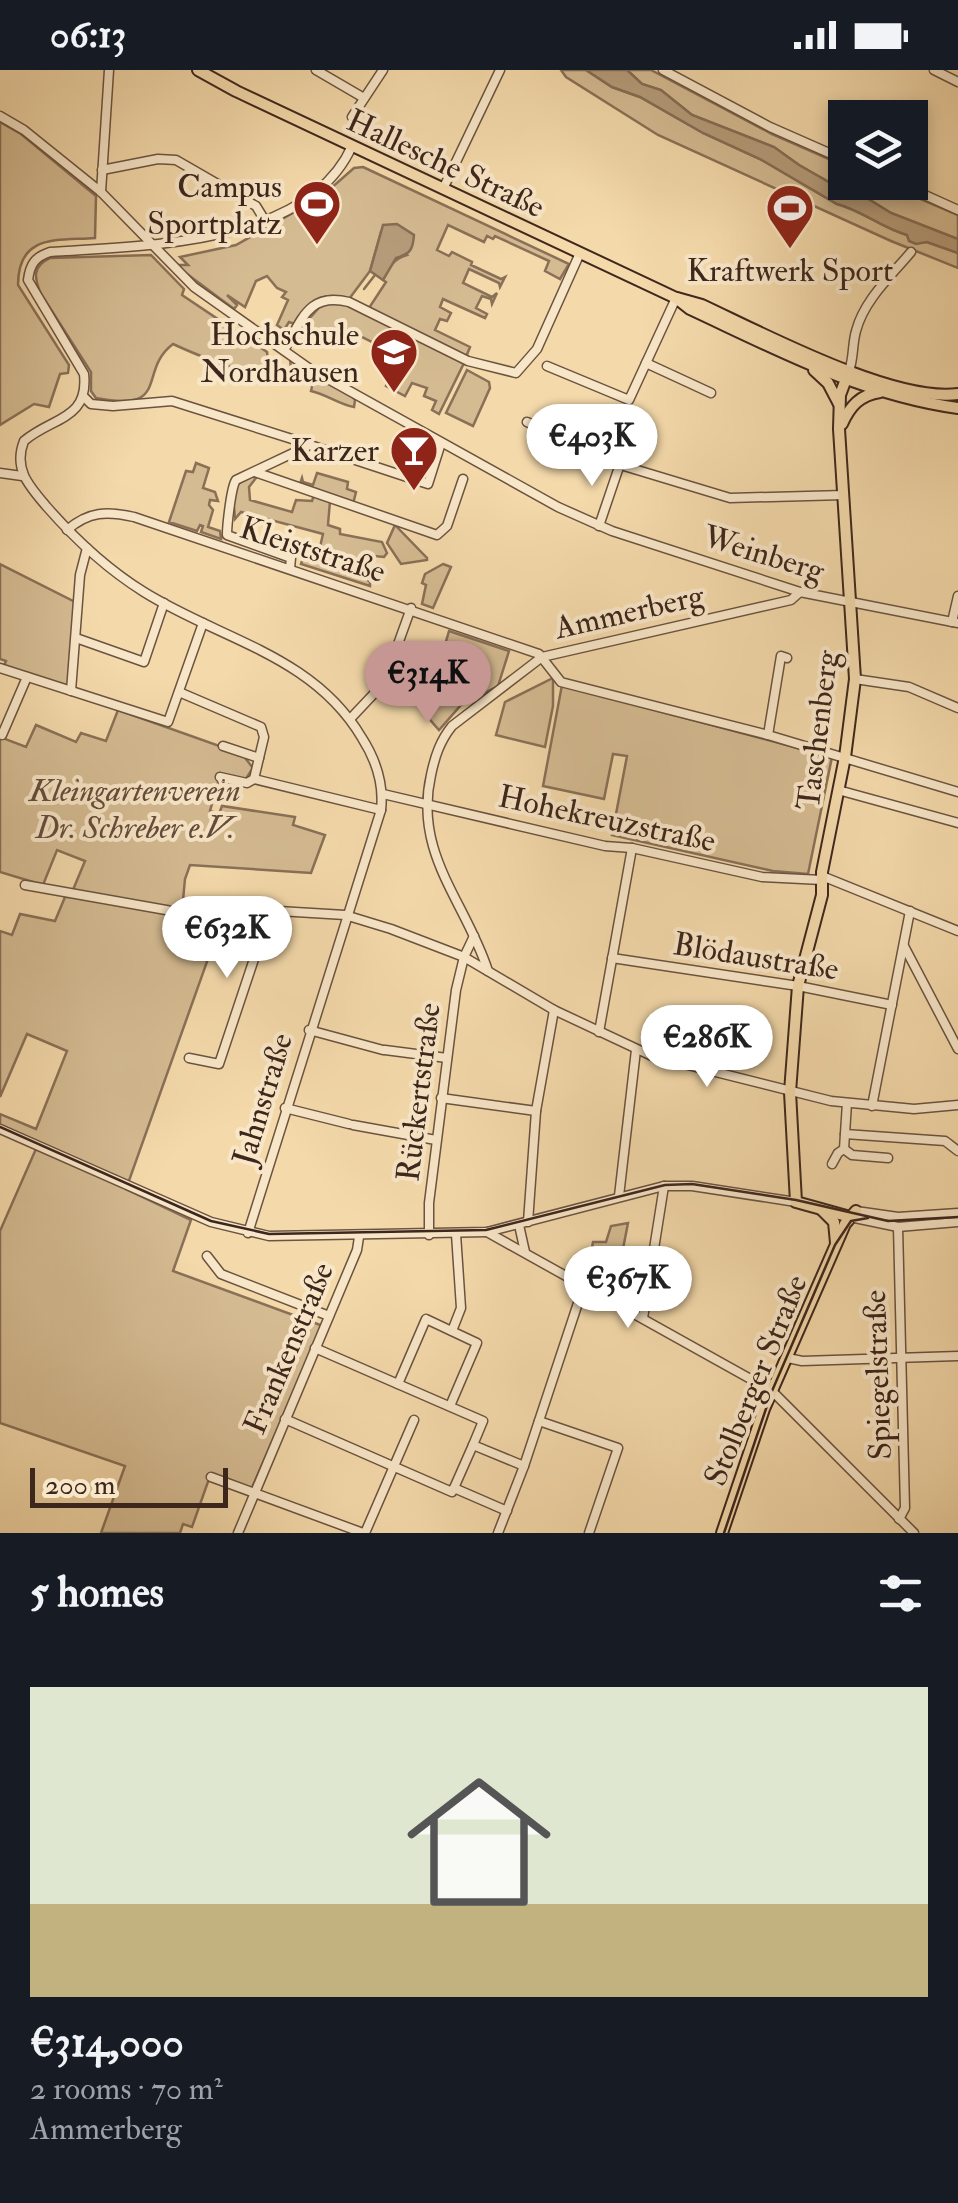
<!DOCTYPE html>
<html lang="en">
<head>
<meta charset="utf-8">
<style>
	body { margin:0; font-family:"IM FELL Double Pica",serif; background:#20242c; color:#f1f3f6; height:100vh; display:flex; flex-direction:column; font-size:38px; white-space:nowrap }
	* { box-sizing:border-box; margin:0 }
	p { font-size:32px; color:#9ea1a6 }
	.icon { flex:none; width:55px; height:55px; fill:none; stroke:currentColor; stroke-width:2; stroke-linecap:round; stroke-linejoin:round }
	.map { position:relative; height:1463px; overflow:hidden }
	.sheet { display:flex; flex-direction:column; background:#171b24; flex:1 }
	.sheet>* { flex:none }
	.fabs { position:absolute; left:828px; top:30px; display:grid; gap:20px }
	.fabs a { display:grid; place-items:center; width:100px; height:100px; border-radius:0px; background:#171b24; box-shadow:0 5px 15px #0003; font-size:50px }
	.scale { position:absolute; left:30px; bottom:25px; width:198px; box-sizing:border-box; padding-left:10px; border:5px solid #3d261c; border-top:0; font-size:28px; line-height:35px; white-space:nowrap; color:#3d261c; -webkit-text-stroke:8px #f8e6c8; paint-order:stroke }
	.price { position:absolute; translate:-50% -85px; padding:0 22px; border-radius:35px; background:#fff; color:#222; font-size:32px; line-height:65px; filter:drop-shadow(0 2px 5px #0008) }
	.price::after { content:''; position:absolute; left:50%; top:60px; width:30px; height:22px; margin-left:-15px; background:inherit; clip-path:polygon(0 0,100% 0,50% 100%) }
	.price.current { background:#c59692; color:#111 }
	ul { padding:0; list-style:none }
	li { display:grid; align-content:center; gap:20px; height:530px; padding:0 30px }
	li span { display:grid; place-items:center; height:310px; border-radius:0px; color:#555 }
	li>.icon { margin-inline-start:auto }
	span .icon { width:180px; height:180px; fill:#fffc; stroke-width:1 }
	li b { font-size:42px }
	h2 { display:flex; justify-content:space-between; align-items:center; height:120px; padding:0 30px; font-size:42px }
	.status { display:flex; justify-content:space-between; align-items:center; height:70px; padding:0 50px; background:#171b24; direction:ltr }
	.status svg { height:28px; fill:currentColor }
	.map>svg:first-child { display:block }
	.green { fill:#d5bb92; stroke:#897057; stroke-width:2.5 }
	.water { fill:#b69c7a; stroke:#866d54; stroke-width:2.5 }
	.lines { fill:none; stroke-linecap:round; stroke-linejoin:round }
	.stream { stroke:#866d54; stroke-width:2.5 }
	.minor-casing { stroke:#6b5340; stroke-width:11 }
	.major-casing { stroke:#3d261c; stroke-width:14 }
	.minor { stroke:#f8e6c8; stroke-width:8 }
	.major { stroke:#f4d9aa; stroke-width:10 }
	.tram { stroke:#3d261c; stroke-width:2.5 }
	.labels { text-anchor:middle; stroke-width:8; stroke-linejoin:round; paint-order:stroke }
	.street-label { font-size:32px; fill:#3d261c; stroke:#f8e6c8 }
	.poi-label { font-size:32px; fill:#3d261c; stroke:#f8e6c8; text-anchor:end }
	.park-label { font-size:32px; font-style:italic; fill:#634b3a; stroke:#f8e6c8 }
</style>
</head>
<body>
<div class="status"><b>06:13</b><svg viewBox="0 0 49 12"><path d="M0 12V9h3v3zM5 12V6h3v6zM10 12V3h3v9zM15 12V0h3v12zM26 1h20v11H26zM47 4h2v5h-2z"/></svg></div>
<div class="map">
<svg width="958" height="1463" viewBox="0 0 958 1463">
	<rect width="100%" height="100%" fill="#f4d9aa"/>
	<filter id="stains"><feTurbulence type="fractalNoise" baseFrequency=".002" numOctaves="4"/><feColorMatrix values="0 0 0 0 .2 0 0 0 0 .09 0 0 0 0 .02 0 0 0 .5 -.17"/></filter>
	<radialGradient id="worn" r=".72"><stop offset=".6" stop-color="#630" stop-opacity="0"/><stop offset="1" stop-color="#630" stop-opacity=".3"/></radialGradient>
	<g class="green">
		<path d="M561,0H586L612,17L640,27L703,63L760,89L837,134C861,140 882,158 907,165L910,171L927,172L958,183V198L891,171L658,65L566,7Z"/>
		<path d="M627,0H651L772,64L845,96V112L883,113L958,145V169L891,143L865,127H855L799,95L774,77L692,45L661,20L642,14Z"/>
		<path d="M0,52L21,64L96,126L95,168C58,171 18,163 18,215L69,295L68,303L60,304L49,337L34,334L0,355Z"/>
		<path d="M363,97L569,194L560,209L545,201L549,191L495,166L493,169L487,166L484,172L448,155L437,180L449,186L452,182L472,192L471,195L501,209L505,207L500,217L499,213L469,199L463,213L492,227L497,223L492,234L491,229L482,226L476,238L487,244L485,248L443,229L440,237L451,243L447,251L440,249L435,260L470,277L466,287L369,238L386,212L383,210C389,197 393,189 407,185L381,162L370,201L349,229C321,220 308,231 295,254L289,252L284,260L277,255L288,230L282,227L286,222L277,218L267,206L256,211L245,237L227,225L237,235L234,239L175,195H188L180,187L236,175L321,127L354,98Z"/>
		<path d="M151,185L184,219L182,225L267,282L269,296C265,299 261,303 255,303C242,304 188,281 173,274C137,301 172,343 96,328L91,321V302L41,224C34,208 32,196 50,188Z"/>
		<path d="M324,232L344,234L393,257L382,277L342,257L332,273L302,257Z"/>
		<path d="M398,260L464,293L439,344L432,340L436,331L424,326L427,318L412,313L405,326L386,316L395,296L383,288Z"/>
		<path d="M290,288L351,325L355,330L354,337C340,335 328,325 311,321L313,312L301,309L302,303L291,299Z"/>
		<path d="M467,300L489,312L490,318L473,356L446,343Z"/>
		<path d="M196,393L209,398L203,418L215,422L218,431L210,430L209,435L213,440L208,457L220,461L221,469L201,462L203,456L200,455L197,461L169,452L186,401L193,402Z"/>
		<path d="M317,403L348,412L347,419L356,422L353,434L299,417L302,408L303,412L313,415Z"/>
		<path d="M251,406L256,408L249,417L250,430L292,442L296,430L312,431L314,425L330,431L328,455L340,459V464L382,472L387,483L384,487L364,485L359,502L370,512V516L301,494L308,474L320,477L323,464L241,442L235,449L233,425L236,415Z"/>
		<path d="M395,455L427,488V490L401,494L387,473Z"/>
		<path d="M0,494L75,532L68,616L4,596L6,591L0,589Z"/>
		<path d="M443,494L451,497L433,538L422,534L426,515L422,513L425,504Z"/>
		<path d="M449,561L509,581L498,616L461,635L439,660L425,644Z"/>
		<path d="M553,608V636L545,677L496,665L505,632Z"/>
		<path d="M562,615L832,687L808,804L773,801L612,765L627,686L613,684L604,729L543,716Z"/>
		<path d="M118,640L242,684L253,698L245,710L220,705L210,741L219,744L222,736L295,747L293,755L325,765L311,803L190,795L185,809L182,841L224,844L126,1119L191,1150L173,1201L323,1256L251,1420L210,1406L192,1457L183,1454L180,1463H101L125,1396L0,1353V1161L39,1072L0,1055V1044L36,1059L67,981L27,964L0,1027V861L12,865L20,844L55,851L65,827H70L85,791L57,780L43,815L0,802V667L26,677L36,655L76,672L81,663L106,671Z"/>
		<path d="M628,1153L622,1184L603,1194L590,1189L593,1172H606L611,1156Z"/>
	</g>
	<g class="water">
		<path d="M586,0H627L642,14L661,20L692,45L774,77L799,95L855,127H865L891,143L958,169V183L927,172L916,174L909,171L907,165C882,158 861,140 837,134L760,89L703,63L640,27L612,17Z"/>
		<path d="M397,154L414,165C413,180 410,184 396,188L383,210L370,201L383,155Z"/>
	</g>
	<g class="lines">
		<path class="stream" d="M364,219L375,205"/>
		<g class="minor-casing">
			<g id="minor">
				<path d="M316,0L364,28"/>
				<path d="M663,0L770,57L845,90"/>
				<path d="M934,0L958,12"/>
				<path d="M0,46L24,60L101,122L194,217L310,299L558,437L612,461L800,522L958,553"/>
				<path d="M352,47L383,0"/>
				<path d="M102,100L158,89L176,90L256,136L264,149"/>
				<path d="M896,112L958,140"/>
				<path d="M443,119L500,0"/>
				<path d="M101,122L109,0"/>
				<path d="M284,280C302,250 308,222 349,232L468,291L516,303L537,279L580,183"/>
				<path d="M646,293L711,323"/>
				<path d="M547,296L629,330L676,228"/>
				<path d="M849,301C854,287 852,275 856,261C864,230 891,206 911,182"/>
				<path d="M83,326L91,334L113,336L172,331L292,369"/>
				<path d="M527,352L624,396L730,428L844,425"/>
				<path d="M255,402L437,465L447,456L463,409"/>
				<path d="M0,403L22,406"/>
				<path d="M599,456L620,394"/>
				<path d="M67,460C89,441 107,441 134,447L539,584L561,612L768,665L958,722"/>
				<path d="M290,498L291,488L227,465C227,456 231,417 236,410L310,375L428,414L441,373"/>
				<path d="M952,552L958,526"/>
				<path d="M76,568L144,592L164,533"/>
				<path d="M0,598L168,652L203,553"/>
				<path d="M855,609L909,617L958,638"/>
				<path d="M71,621L80,505L87,478"/>
				<path d="M179,622L261,657L264,667L254,709"/>
				<path d="M351,648L384,613L411,538"/>
				<path d="M2,665L27,607"/>
				<path d="M768,665L781,586L787,588"/>
				<path d="M223,676L259,688"/>
				<path d="M220,707L247,713L254,709L381,740"/>
				<path d="M838,720L958,753"/>
				<path d="M383,724L605,776L632,778L762,807L822,810"/>
				<path d="M822,806L958,861"/>
				<path d="M25,815L183,843L195,836L345,845L391,859L464,887L554,940L652,986L831,1031L914,1039L958,1035"/>
				<path d="M904,876L958,979"/>
				<path d="M612,888L798,916L892,935"/>
				<path d="M488,901C466,832 413,784 431,705C435,686 440,671 452,656L542,587L791,530L800,522"/>
				<path d="M309,960L383,980"/>
				<path d="M599,962L632,778"/>
				<path d="M385,980L447,988"/>
				<path d="M189,988L219,994L270,841"/>
				<path d="M441,1028L536,1041"/>
				<path d="M872,1036L910,841"/>
				<path d="M285,1038L349,1054"/>
				<path d="M353,1055L436,1070"/>
				<path d="M0,1059L211,1152L269,1166L487,1162L664,1116H692L796,1132"/>
				<path d="M845,1064L945,1071L958,1081"/>
				<path d="M844,1079L852,1085L888,1088"/>
				<path d="M832,1094L838,1083L844,1079L847,1033"/>
				<path d="M619,1126L636,980"/>
				<path d="M856,1141L898,1147L958,1143"/>
				<path d="M850,1147L898,1157L958,1152"/>
				<path d="M528,1152L536,1041L554,940"/>
				<path d="M519,1155L525,1182"/>
				<path d="M898,1157L905,1438L899,1449"/>
				<path d="M487,1162L772,1321L914,1463"/>
				<path d="M248,1163L381,740C384,714 376,690 362,668C313,585 221,570 144,522C107,499 75,469 47,437C29,416 13,399 24,371C52,347 89,350 84,304L28,210C30,194 35,187 50,182C142,175 307,177 352,76"/>
				<path d="M429,1165V1133L456,920L464,887L474,866"/>
				<path d="M207,1186L221,1204L329,1246"/>
				<path d="M643,1248L664,1116"/>
				<path d="M452,1261L461,1238L456,1164"/>
				<path d="M315,1278L483,1351L473,1375L524,1396"/>
				<path d="M788,1288L802,1291L958,1286"/>
				<path d="M398,1314L426,1249L477,1273L450,1336"/>
				<path d="M285,1349L452,1422L454,1418L507,1441"/>
				<path d="M539,1351L618,1378L589,1463"/>
				<path d="M211,1407L363,1463"/>
				<path d="M454,1418L473,1375"/>
				<path d="M238,1463L357,1180L359,1167"/>
				<path d="M365,1463L414,1350"/>
				<path d="M498,1463L524,1396L584,1215"/>
			</g>
		</g>
		<g class="major-casing">
			<g id="major">
				<path d="M198,0L236,21L676,228L690,239C776,279 862,325 958,338"/>
				<path d="M677,228L702,235C762,263 894,333 958,324"/>
				<path d="M814,300L828,313L839,334"/>
				<path d="M849,301L840,325L839,359L855,609L845,687L822,802V825L798,916L790,1022L796,1132L850,1147"/>
				<path d="M842,354C850,336 860,325 880,322"/>
				<path d="M822,1140L834,1152L836,1173"/>
				<path d="M722,1463L764,1339L845,1154L856,1141"/>
			</g>
		</g>
		<use href="#minor" class="minor"/>
		<use href="#major" class="major"/>
		<g class="tram">
			<path d="M0,1057L211,1151L269,1164L486,1160L665,1115L692,1114L796,1130L888,1151L958,1147"/>
			<path d="M724,1463L772,1321L835,1175L851,1151L868,1148"/>
		</g>
	</g>
	<defs>
		<g id="stadium-pin" transform="scale(2.5)"><path d="M0 17L-7.5 6A9.5 9.5 0 1 1 7.5 6Z" fill="#8f2418" stroke="#f8e6c8"/><path d="M0-5a6.5 5 0 1 0 0 10a6.5 5 0 1 0 0-10ZM-3.5-1.8h7v3.6h-7Z" fill="#fff"/></g>
		<g id="university-pin" transform="scale(2.5)"><path d="M0 17L-7.5 6A9.5 9.5 0 1 1 7.5 6Z" fill="#8f2418" stroke="#f8e6c8"/><path d="M0-5L7-2L0 1L-7-2ZM-4 1L0 2.5L4 1V4Q0 6-4 4Z" fill="#fff"/></g>
		<g id="bar-pin" transform="scale(2.5)"><path d="M0 17L-7.5 6A9.5 9.5 0 1 1 7.5 6Z" fill="#8f2418" stroke="#f8e6c8"/><path d="M-6-5H6L.8 .8V4.5H3.5V6h-7V4.5H-.8V.8Z" fill="#fff"/></g>
	</defs>
	<g fill-rule="evenodd">
		<use href="#stadium-pin" x="317" y="134"/>
		<use href="#stadium-pin" x="790" y="138"/>
		<use href="#university-pin" x="394" y="282"/>
		<use href="#bar-pin" x="414" y="380"/>
	</g>
	<g class="labels">
		<g class="street-label">
			<text transform="translate(446 93) rotate(25)" y="11">Hallesche Straße</text>
			<text transform="translate(313 479) rotate(18)" y="11">Kleiststraße</text>
			<text transform="translate(764 483) rotate(17)" y="11">Weinberg</text>
			<text transform="translate(629 541) rotate(-13)" y="11">Ammerberg</text>
			<text transform="translate(817 660) rotate(-83)" y="11">Taschenberg</text>
			<text transform="translate(607 748) rotate(12)" y="11">Hohekreuzstraße</text>
			<text transform="translate(756 886) rotate(9)" y="11">Blödaustraße</text>
			<text transform="translate(418 1022) rotate(-83)" y="11">Rückertstraße</text>
			<text transform="translate(262 1029) rotate(-73)" y="11">Jahnstraße</text>
			<text transform="translate(288 1278) rotate(-67)" y="11">Frankenstraße</text>
			<text transform="translate(877 1305) rotate(-92)" y="11">Spiegelstraße</text>
			<text transform="translate(755 1310) rotate(-68)" y="11">Stolberger Straße</text>
		</g>
		<g class="poi-label">
			<text x="282" y="127">Campus<tspan x="282" dy="37">Sportplatz</tspan></text>
			<text x="790" y="211" text-anchor="middle">Kraftwerk Sport</text>
			<text x="359" y="275">Hochschule<tspan x="359" dy="37">Nordhausen</tspan></text>
			<text x="379" y="391">Karzer</text>
		</g>
		<g class="park-label">
			<text x="135" y="731">Kleingartenverein<tspan x="135" dy="37">Dr. Schreber e.V.</tspan></text>
		</g>
	</g>
	<rect width="100%" height="100%" filter="url(#stains)"/>
	<rect width="100%" height="100%" fill="url(#worn)"/>
</svg>
<div class="fabs">
<a><svg class="icon" aria-label="layers" viewBox="0 0 24 24"><path d="M12 4l9 5-9 5-9-5zM3 14l9 5 9-5"/></svg></a>
</div>
<div class="scale">200 m</div>
<b class="price" style="left:592px;top:419px">€403K</b>
<b class="price current" style="left:428px;top:656px">€314K</b>
<b class="price" style="left:227px;top:911px">€632K</b>
<b class="price" style="left:707px;top:1020px">€286K</b>
<b class="price" style="left:628px;top:1261px">€367K</b>
</div>
<section class="sheet">
<h2>5 homes<svg class="icon" aria-label="filters" viewBox="0 0 24 24"><path d="M4 7h16M4 17h16"/><circle cx="9" cy="7" r="2"/><circle cx="15" cy="17" r="2"/></svg></h2>
<ul>
<li><span style="background:linear-gradient(#dfe7d0 70%,#c2b280 0)"><svg class="icon" aria-label="home" viewBox="0 0 24 24"><path d="M3 11l9-7 9 7M6 9v11h12V9"/></svg></span><div><b>€314,000</b><p>2 rooms · 70 m²</p><p>Ammerberg</p></div></li>
</ul>
</section>
</body>
</html>
